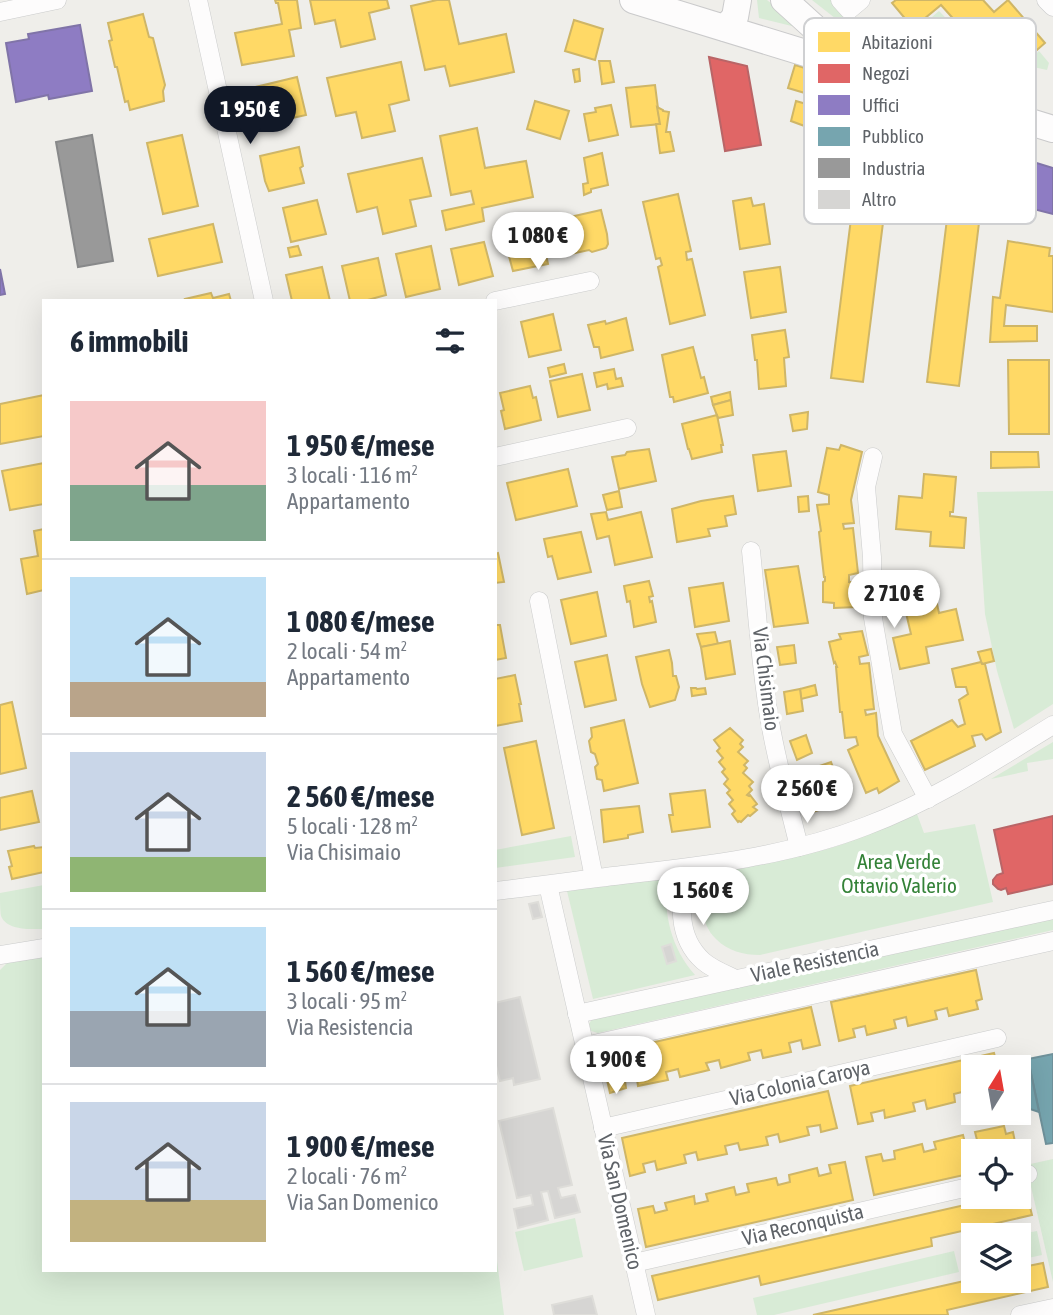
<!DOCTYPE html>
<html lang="it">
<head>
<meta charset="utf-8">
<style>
	body { margin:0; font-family:"Asap Condensed",sans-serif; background:#f6f6f7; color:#1f2937; height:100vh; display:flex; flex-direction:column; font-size:26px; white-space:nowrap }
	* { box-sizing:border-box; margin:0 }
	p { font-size:23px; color:#747a83 }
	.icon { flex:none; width:38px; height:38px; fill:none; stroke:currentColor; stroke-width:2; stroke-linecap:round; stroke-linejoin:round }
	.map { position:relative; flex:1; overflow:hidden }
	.drawer { position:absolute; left:42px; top:299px; width:455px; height:973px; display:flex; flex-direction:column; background:#fff; border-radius:0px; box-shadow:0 7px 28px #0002 }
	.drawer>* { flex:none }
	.needle { width:46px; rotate:11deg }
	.fabs { position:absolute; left:961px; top:1055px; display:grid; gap:14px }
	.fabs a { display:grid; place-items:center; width:70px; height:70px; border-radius:0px; background:#fff; box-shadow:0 7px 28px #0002; font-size:35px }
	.price { position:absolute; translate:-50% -60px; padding:0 16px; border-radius:24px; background:#fff; color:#222; font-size:23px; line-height:46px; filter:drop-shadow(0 2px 4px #0008) }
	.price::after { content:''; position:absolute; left:50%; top:42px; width:21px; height:16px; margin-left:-10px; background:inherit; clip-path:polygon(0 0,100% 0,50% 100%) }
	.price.on { background:#111827; color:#fff }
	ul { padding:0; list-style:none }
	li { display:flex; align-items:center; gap:21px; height:175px; padding:0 28px }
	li+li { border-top:2px solid #e0e1e3 }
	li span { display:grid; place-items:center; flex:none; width:196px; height:140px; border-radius:0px; color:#555 }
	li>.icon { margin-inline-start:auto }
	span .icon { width:84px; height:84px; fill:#fffc; stroke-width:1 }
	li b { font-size:30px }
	h2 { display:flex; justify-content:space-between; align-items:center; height:84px; padding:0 28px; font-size:30px }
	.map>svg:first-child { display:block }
	.green { fill:#d8ebd6 }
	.homes { fill:#ffd966; stroke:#cfb667; stroke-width:2 }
	.shops { fill:#e06666; stroke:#b96567; stroke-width:2 }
	.offices { fill:#8e7cc3; stroke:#8074a8; stroke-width:2 }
	.public { fill:#76a5af; stroke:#6f919a; stroke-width:2 }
	.industry { fill:#999; stroke:#88898a; stroke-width:2 }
	.building { fill:#d6d5d3; stroke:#deddd9; stroke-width:2 }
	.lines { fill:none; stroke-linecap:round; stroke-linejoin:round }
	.street-casing { stroke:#cbcccc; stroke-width:19 }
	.secondary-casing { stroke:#cacacb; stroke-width:28 }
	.street { stroke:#fdfcfc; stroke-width:18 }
	.secondary { stroke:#fdfcfc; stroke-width:26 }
	.labels { text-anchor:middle; stroke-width:7; stroke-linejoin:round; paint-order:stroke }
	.street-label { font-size:21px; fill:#5f6368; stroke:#fff }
	.park-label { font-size:21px; fill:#348238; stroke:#fff }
	.key { fill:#fff; stroke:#cfd0d2; stroke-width:2 }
	.key-label { font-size:19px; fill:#5f6368 }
</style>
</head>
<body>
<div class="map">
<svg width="1053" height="1315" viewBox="0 0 1053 1315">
	<rect width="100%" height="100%" fill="#efeeea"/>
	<g class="green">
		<path d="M757,0H767L804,29L759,18Z"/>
		<path d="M812,0H832L855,13L853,22L887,44L893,37L903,42L939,11L971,44L941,74L892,51L840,22Z"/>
		<path d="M1039,51L1049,63L1047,70L1024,65Z"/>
		<path d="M1053,491V704L1014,729L997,671L985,614L977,492Z"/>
		<path d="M1053,742V759L1027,763L1028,771L991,779Z"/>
		<path d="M917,814L924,833L975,824L993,902L760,955C743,955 728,951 716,939C696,920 701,889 722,874C739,862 789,859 811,853C848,845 882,829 917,814Z"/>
		<path d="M571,836L575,857L495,868V850Z"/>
		<path d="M667,878C663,913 671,948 695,975L593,999L567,891Z"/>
		<path d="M44,885V929C31,929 7,931 1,916C0,910 0,899 0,893Z"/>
		<path d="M1053,914V930L598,1033L591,1031L589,1024L592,1019Z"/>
		<path d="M44,956V1270H495V1245L504,1315H0V970L10,960Z"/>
		<path d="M1053,1159V1282L1026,1165Z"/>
		<path d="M575,1218L583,1257L524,1271L515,1232Z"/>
		<path d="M1037,1231L1042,1255L1019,1260L1018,1236L1015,1235Z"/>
		<path d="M954,1251L959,1272L774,1315H757L753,1298Z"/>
	</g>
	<g class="homes">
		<path d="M275,0H297L301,28L289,30L294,56L242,65L235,33L282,24L278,3H276Z"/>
		<path d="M310,0H387L389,8L369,13L375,39L341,47L335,20L315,24Z"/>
		<path d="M437,0H449L459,44L506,34L514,72L450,86L445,66L425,70L411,6Z"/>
		<path d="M896,0H983L994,12L1008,0L1045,43L1021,64L998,41L984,53L941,5L913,28L892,3Z"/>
		<path d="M143,14L149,37L153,38L165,85L163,91L164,101L130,110L128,101L125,102L117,67H115L109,41L112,40L108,23Z"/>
		<path d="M574,20L603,29L595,60L565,51Z"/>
		<path d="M599,61H610L614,82L602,84Z"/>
		<path d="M401,62L409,100L389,105L395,131L362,138L356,112L336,116L327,78Z"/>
		<path d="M795,65L851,82L845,105L788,88Z"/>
		<path d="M579,69L580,81L575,82L573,70Z"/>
		<path d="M297,77L306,115L252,127L243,90Z"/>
		<path d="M655,85L660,124L631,127L626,88Z"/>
		<path d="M535,101L569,111L560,139L527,129Z"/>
		<path d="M796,101L813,106L809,117H811L810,128L791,121Z"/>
		<path d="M611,105L618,135L589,141L584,114L596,112L595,108Z"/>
		<path d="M657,107L663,110V111L669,112L666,132H670L674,151L660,153L656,124H660Z"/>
		<path d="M477,128L485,168L526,161L533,197L482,208L484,221L446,230L442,211L474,204L471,191L451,195L440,136Z"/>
		<path d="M182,135L198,206L163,214L147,143Z"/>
		<path d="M299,147L303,166L300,168L304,183L269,191L265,181L260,156Z"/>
		<path d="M860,147L892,151L863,382L831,378Z"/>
		<path d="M602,153L608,185L591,189V192L584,195L583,184L588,183L584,158Z"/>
		<path d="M422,158L431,196L410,200L416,226L383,234L377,207L357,212L348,174Z"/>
		<path d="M953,170L985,174L959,386L927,382Z"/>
		<path d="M678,194L691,251L686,252L687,260L692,259L705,315L670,324L658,267L662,265L660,258L656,259L643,202Z"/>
		<path d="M751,198L753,206L764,204L770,244L740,249L733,201Z"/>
		<path d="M317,200L326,234L291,242L283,208Z"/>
		<path d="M601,210L607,234L608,244L606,248L592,252L589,250L571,254L566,251L561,219Z"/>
		<path d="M213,224L222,262L158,276L149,239Z"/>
		<path d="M541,230L548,264L513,271L504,238Z"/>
		<path d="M1008,241L1050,248L1049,256H1053V312L1006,305L1004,326H1037V341L990,342L993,297L1000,298Z"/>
		<path d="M484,242L493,276L459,285L451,249Z"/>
		<path d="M298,246L301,255L290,257L288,248Z"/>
		<path d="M431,246L440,289L406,297L396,254Z"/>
		<path d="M378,258L386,295L364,301H350L342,266Z"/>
		<path d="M322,267L330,301H292L286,275Z"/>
		<path d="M780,267L786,312L751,318L744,272Z"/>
		<path d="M211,293L213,298L229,294L231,301H186L185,299Z"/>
		<path d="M553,314L561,350L529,357L521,322Z"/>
		<path d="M626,318L633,350L601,358L599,347H594L588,325L605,321L606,324Z"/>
		<path d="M785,330L789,357L784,358L786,386L759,389L757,360H755L752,335Z"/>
		<path d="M693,347L701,378L704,377L708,393L674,402L673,397H670L662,355Z"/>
		<path d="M1008,360H1049V434H1009Z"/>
		<path d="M564,364L566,373L550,377L548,368Z"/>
		<path d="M614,369L616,379L621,378L623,386L608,389L607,384L597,387L594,373Z"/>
		<path d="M582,374L590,410L558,417L550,381Z"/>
		<path d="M530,386L533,398L536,397L541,420L505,429L501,411L504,410L500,393Z"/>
		<path d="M730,392L731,400L713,405L711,397Z"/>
		<path d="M44,395V436L0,444V404Z"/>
		<path d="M731,400L733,415L718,418L713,405Z"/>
		<path d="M808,412L807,429L793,431L790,415Z"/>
		<path d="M717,415L723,445H721L722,452L692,459L689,449H688L682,424Z"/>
		<path d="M841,445L862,452L851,500L854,523L843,524L844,529L853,528L858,573L849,575V582H857V607L834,608V603L823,602V582L825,581V577H824L819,532L821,531L817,505L829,504V495L818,492L827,448L839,450Z"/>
		<path d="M649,449L656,481L619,489L612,457L625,455L627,452Z"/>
		<path d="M786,451L791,486L758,491L753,455Z"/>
		<path d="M991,452H1038L1039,467L991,468Z"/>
		<path d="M44,463V504L10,510L2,471Z"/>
		<path d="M568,469L577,506L516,520L507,483Z"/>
		<path d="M924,474L956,477L953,512H950V516L966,518L964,548L930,546L931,532L896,529L899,496L922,498Z"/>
		<path d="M619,491L622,507L607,510L603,495Z"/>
		<path d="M733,496L736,514L725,516L727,526L708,529L710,536L677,542L672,509L701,501Z"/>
		<path d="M808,496L809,511L799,512L798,497Z"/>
		<path d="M606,512L608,520L641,512L652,557L615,565L609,536L597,539L591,514Z"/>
		<path d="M44,529V590L27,594L21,559L38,556L34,531Z"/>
		<path d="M581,532L591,572L558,579L552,556L548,557L544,539Z"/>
		<path d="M498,553L504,582L495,583V554Z"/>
		<path d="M798,566L808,623L774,627L765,570Z"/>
		<path d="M649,581L653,596L649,597L650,602L652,601L656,622L634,627L630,601L627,602L624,586Z"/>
		<path d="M723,583L729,621L695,627L689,588Z"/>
		<path d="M934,590L939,613L956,609L963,640L926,647L929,663L900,669L893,638L911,634L902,596Z"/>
		<path d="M597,592L606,636L571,644L561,600Z"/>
		<path d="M495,625H500L506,658L495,660Z"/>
		<path d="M862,631L868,655L859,657L860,664L869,663L874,709L865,710L866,715L876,713L878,736L899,781L879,793L877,788L866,793L848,750L858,745L856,737L845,738L842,712H840L836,667H837L835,662L834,663L829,642L841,639L839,634Z"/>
		<path d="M715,632L718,644L701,647L697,634Z"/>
		<path d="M730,641L735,674L706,679L701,647Z"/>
		<path d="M794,645L796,663L780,665L777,647Z"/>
		<path d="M991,649L994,661L982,664L978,652Z"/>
		<path d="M669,650L672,663L673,676H676L679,687L675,700L650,707L642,684L636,657Z"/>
		<path d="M607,655L616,700L585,707L575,662Z"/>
		<path d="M981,662L982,664H985L1001,732L986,740L982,734L972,736L975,746L925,770L911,741L952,720L958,727L965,724L959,700L968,694L966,687H956L952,669Z"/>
		<path d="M515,675L521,704H519L522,721L495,726V679Z"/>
		<path d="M815,685L817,695L801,699L800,689Z"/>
		<path d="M691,688H696L697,689L705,688L706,694L692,696Z"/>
		<path d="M800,689L803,711L787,714L784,692Z"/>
		<path d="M12,702L26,768L0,774V705Z"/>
		<path d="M624,720L638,783L604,791L602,780L597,779L595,767L598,764L595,754L591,752L589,741L592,737L591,728Z"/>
		<path d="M730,728L743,740L740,744L743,747L738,752L748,761L744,765L747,768L743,773L753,782L749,786L752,790L747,795L749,796L750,795L757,804L753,807L757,810L750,816L748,815L741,822L739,821L738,822L732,814L735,811L729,804L733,800L727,793L730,790L724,784L728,779L722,772L725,769L719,762L723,758L717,751L720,748L714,740Z"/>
		<path d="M806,735L812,753L797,760L790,741Z"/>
		<path d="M536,741L554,828L522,835L504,748Z"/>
		<path d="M831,762L845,801L813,812L799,773Z"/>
		<path d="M705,790L710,827L672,832L669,815H673L670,794Z"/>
		<path d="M32,791L39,822L0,830V798Z"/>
		<path d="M639,806L643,832L628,835V838L604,842L601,810Z"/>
		<path d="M34,846L35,848L44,847V872L12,879L9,867L12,866L8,851Z"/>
		<path d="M976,970L982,999L976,1001L978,1009L949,1016L947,1008L935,1011L937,1019L908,1026L906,1017L894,1020L896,1028L867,1035L865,1026L853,1029L855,1037L839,1041L831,1002Z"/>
		<path d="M811,1007L820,1045L803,1049L801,1040L789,1043L791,1052L763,1058L761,1050L748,1053L750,1060L721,1068L719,1060L706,1063L709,1070L680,1077L678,1069L666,1072L668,1080L638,1086L637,1079L625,1081L626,1088L610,1093L601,1054Z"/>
		<path d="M994,1053L998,1068H973V1098L968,1099L966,1091L954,1094L955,1102L927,1109L925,1100L913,1103L915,1111L885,1118L884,1110L871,1113L873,1121L858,1124L850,1086Z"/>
		<path d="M828,1091L837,1128L821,1132L820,1125L807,1127L809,1135L780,1142L778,1134L766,1137L768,1145L740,1150L738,1143L725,1146L727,1154L698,1160L696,1152L684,1155L686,1163L657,1170L655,1161L643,1164L645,1172L630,1176L622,1138Z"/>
		<path d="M1004,1126L1006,1134L1013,1132L1017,1152H973V1173L874,1195L866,1157L881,1154L883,1161L895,1159L894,1151L922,1144L924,1152L936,1149L934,1142L963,1135L965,1143L977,1140L975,1132Z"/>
		<path d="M845,1162L853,1200L646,1247L638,1209L653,1206L655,1213L667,1210L665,1203L694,1196L695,1204L708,1201L706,1194L734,1187L736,1195L749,1192L747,1184L776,1178L778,1185L790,1182L789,1175L817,1168L819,1176L831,1173L829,1165Z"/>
		<path d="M1026,1191L1032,1215L931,1238L932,1246L761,1285L759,1276L658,1300L652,1276L1000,1197H1018V1193Z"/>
		<path d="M1043,1263L1048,1287L947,1310L948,1315H813L973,1279V1281H1018V1268Z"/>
	</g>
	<g class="shops">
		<path d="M709,57L747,66L761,145L725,151Z"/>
		<path d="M1053,816V884L1008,894L1006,888L1001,890L998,889L993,884V880L997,875L1003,873L994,830Z"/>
	</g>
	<g class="offices">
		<path d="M80,25L92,91L49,99L48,95L16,102L6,43L29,39L28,34Z"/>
		<path d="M1030,161L1053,168V214L1018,205Z"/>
		<path d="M0,269L5,294L0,295Z"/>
	</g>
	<g class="public">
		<path d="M1053,1054V1143L1046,1144L1028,1059Z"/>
		<path d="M1028,1059L1039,1112L1024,1107L1018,1082V1068H1015L1014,1064Z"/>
	</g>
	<path class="industry" d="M92,135L113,261L78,267L56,142Z"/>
	<g class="building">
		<path d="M538,902L542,917L533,919L529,904Z"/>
		<path d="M671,944L676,961L667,964L662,947Z"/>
		<path d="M520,997L540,1079L514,1085L513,1078L500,1081L495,1062V1003Z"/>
		<path d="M553,1108L572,1185L558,1188L561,1198L575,1195L580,1212L555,1218L548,1191L541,1192L548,1220L518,1228L514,1209L533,1205L531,1195L517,1198L499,1121Z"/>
		<path d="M592,1296L597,1315H554L552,1305Z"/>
	</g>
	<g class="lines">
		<g class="street-casing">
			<g id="street">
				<path d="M198,0L264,301"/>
				<path d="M840,0L849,10L861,0"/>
				<path d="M1046,0L1053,7"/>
				<path d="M0,12L57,0"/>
				<path d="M495,301L590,281"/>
				<path d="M495,457L627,428"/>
				<path d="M873,457L866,487L872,557L873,618L893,734L928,799"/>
				<path d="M751,551C757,608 760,665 770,722C777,764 789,805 799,847"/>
				<path d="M539,601L594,878"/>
				<path d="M686,868C681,900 675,936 703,961C712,969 725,974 736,979"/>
				<path d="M548,885L646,1315"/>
				<path d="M495,891C538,886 580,880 622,875C704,866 789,856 866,826C933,801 993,762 1053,725"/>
				<path d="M0,955L44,948"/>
				<path d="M577,1014L1053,910"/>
				<path d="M585,1046L1053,941"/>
				<path d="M603,1128L997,1038"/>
				<path d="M1018,1176L1028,1174"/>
				<path d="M634,1263L973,1186"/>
				<path d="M1020,1315L1053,1308"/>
			</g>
		</g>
		<g class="secondary-casing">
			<g id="secondary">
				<path d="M633,0L1053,129"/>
				<path d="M784,0L827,39L859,63"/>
				<path d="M725,28L735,17L738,0"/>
			</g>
		</g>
		<use href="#street" class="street"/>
		<use href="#secondary" class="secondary"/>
	</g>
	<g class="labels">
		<g class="street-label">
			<text transform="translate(766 679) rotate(83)" y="7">Via Chisimaio</text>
			<text transform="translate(815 962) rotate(-12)" y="7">Viale Resistencia</text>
			<text transform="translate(800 1083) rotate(-13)" y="7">Via Colonia Caroya</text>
			<text transform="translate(620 1202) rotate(77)" y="7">Via San Domenico</text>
			<text transform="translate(803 1225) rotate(-13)" y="7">Via Reconquista</text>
		</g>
		<g class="park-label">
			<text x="899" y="869">Area Verde<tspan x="899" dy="24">Ottavio Valerio</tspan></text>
		</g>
	</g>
	<rect x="804" y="18" width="232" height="206" rx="10" class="key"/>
	<rect x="818" y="32" width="32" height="20" fill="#ffd966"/>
	<rect x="818" y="64" width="32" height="19" fill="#e06666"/>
	<rect x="818" y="95" width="32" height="20" fill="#8e7cc3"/>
	<rect x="818" y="127" width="32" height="19" fill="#76a5af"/>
	<rect x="818" y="158" width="32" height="20" fill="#999"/>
	<rect x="818" y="190" width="32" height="19" fill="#d6d5d3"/>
	<g class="key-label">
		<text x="862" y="49">Abitazioni</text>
		<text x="862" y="80">Negozi</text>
		<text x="862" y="112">Uffici</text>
		<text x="862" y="143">Pubblico</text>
		<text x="862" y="175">Industria</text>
		<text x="862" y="206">Altro</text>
	</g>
</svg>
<div class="fabs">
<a><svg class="needle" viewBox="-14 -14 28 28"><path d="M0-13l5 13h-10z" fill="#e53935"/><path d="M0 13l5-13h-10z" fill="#747a83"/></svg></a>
<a><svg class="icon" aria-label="locate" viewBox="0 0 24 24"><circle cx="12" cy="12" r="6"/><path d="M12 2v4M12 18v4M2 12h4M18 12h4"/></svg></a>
<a><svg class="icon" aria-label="layers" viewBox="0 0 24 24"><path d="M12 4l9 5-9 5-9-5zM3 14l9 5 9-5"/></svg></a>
</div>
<b class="price on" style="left:250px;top:146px">1 950 €</b>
<b class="price" style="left:538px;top:272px">1 080 €</b>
<b class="price" style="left:894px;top:630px">2 710 €</b>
<b class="price" style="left:807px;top:825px">2 560 €</b>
<b class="price" style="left:703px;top:927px">1 560 €</b>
<b class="price" style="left:616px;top:1096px">1 900 €</b>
<section class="drawer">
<h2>6 immobili<svg class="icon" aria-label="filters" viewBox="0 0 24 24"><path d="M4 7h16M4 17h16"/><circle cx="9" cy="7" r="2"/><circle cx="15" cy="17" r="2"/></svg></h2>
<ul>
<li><span style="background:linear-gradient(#f6c9c9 60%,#7fa58c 0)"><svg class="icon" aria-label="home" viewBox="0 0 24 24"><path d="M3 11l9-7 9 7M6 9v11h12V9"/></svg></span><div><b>1 950 €/mese</b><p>3 locali · 116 m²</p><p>Appartamento</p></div></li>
<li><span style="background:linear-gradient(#bfe0f5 75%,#b9a48a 0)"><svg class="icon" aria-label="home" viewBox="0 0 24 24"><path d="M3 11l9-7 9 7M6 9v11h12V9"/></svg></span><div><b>1 080 €/mese</b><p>2 locali · 54 m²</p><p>Appartamento</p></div></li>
<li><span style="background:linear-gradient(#c9d6e8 75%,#8fb573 0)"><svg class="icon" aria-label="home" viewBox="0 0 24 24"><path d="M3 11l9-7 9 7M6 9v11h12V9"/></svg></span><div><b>2 560 €/mese</b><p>5 locali · 128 m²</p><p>Via Chisimaio</p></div></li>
<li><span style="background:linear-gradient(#bfe0f5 60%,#9aa5b1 0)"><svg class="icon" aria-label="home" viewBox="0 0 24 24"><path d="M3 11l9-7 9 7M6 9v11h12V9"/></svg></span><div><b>1 560 €/mese</b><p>3 locali · 95 m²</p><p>Via Resistencia</p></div></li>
<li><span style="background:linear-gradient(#c9d6e8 70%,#c2b280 0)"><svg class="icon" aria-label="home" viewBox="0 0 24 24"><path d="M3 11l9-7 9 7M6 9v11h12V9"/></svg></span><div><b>1 900 €/mese</b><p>2 locali · 76 m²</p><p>Via San Domenico</p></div></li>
</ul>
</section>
</div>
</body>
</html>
